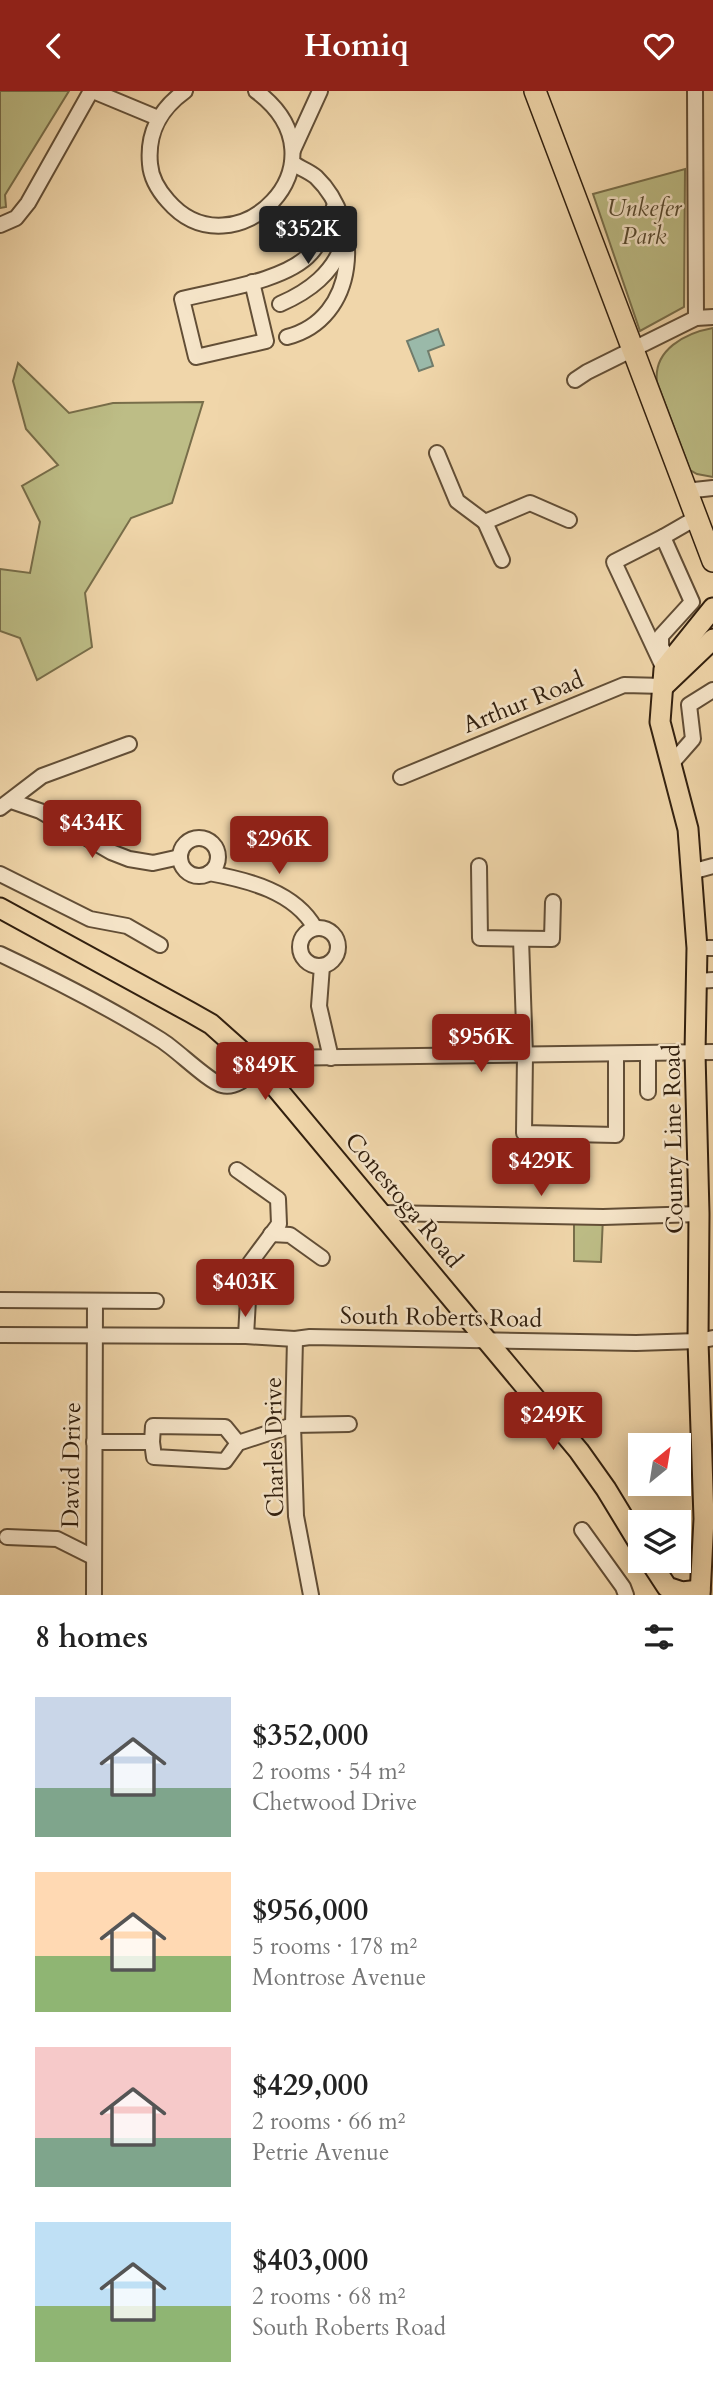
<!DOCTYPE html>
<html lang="en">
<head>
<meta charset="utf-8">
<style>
	body { margin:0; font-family:Cardo,serif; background:#f2f2f2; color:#222; height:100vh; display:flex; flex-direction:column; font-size:26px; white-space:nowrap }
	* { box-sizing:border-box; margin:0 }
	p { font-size:23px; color:#767676 }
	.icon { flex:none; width:38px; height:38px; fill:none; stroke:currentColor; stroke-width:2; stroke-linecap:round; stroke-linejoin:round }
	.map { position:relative; height:1504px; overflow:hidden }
	.sheet { display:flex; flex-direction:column; background:#fff; flex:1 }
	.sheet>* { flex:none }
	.needle { width:46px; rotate:30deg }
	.controls { position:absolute; left:628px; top:1342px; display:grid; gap:14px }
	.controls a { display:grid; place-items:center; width:63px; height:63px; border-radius:0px; background:#fff; box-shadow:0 4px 18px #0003; font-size:35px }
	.price { position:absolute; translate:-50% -60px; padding:0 16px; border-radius:7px; background:#8f2418; color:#fff; font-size:23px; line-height:46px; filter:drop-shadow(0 2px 4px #0008) }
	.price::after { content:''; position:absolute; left:50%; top:42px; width:21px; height:16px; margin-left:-10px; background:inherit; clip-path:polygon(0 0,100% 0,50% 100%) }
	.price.selected { background:#222; color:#fff }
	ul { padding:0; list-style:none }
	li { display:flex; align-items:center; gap:21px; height:175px; padding:0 35px }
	li span { display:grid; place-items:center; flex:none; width:196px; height:140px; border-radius:0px; color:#555 }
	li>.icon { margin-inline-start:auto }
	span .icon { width:84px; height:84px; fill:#fffc; stroke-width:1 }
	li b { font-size:30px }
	h2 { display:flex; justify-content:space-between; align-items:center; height:84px; padding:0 35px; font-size:30px }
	header { display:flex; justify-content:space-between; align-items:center; height:91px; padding:0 35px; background:#8f2418; color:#fff; font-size:32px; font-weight:800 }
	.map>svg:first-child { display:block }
	.green { fill:#bdbd86; stroke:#786e4a; stroke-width:2 }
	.water { fill:#9ab9a9; stroke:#707c6b; stroke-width:2 }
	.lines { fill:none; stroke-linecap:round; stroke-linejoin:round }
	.minor-casing { stroke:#624e36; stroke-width:18 }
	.major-casing { stroke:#32200f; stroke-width:23 }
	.highway-casing { stroke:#32200f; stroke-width:24 }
	.minor { stroke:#f5e4c8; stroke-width:14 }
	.major { stroke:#f0d6aa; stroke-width:19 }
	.highway { stroke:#f0d6aa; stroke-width:21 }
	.labels { text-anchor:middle; stroke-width:5; stroke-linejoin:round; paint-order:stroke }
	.park-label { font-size:24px; font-style:italic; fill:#55472d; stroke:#f5e4c8 }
	.street-label { font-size:24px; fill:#32200f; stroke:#f5e4c8 }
</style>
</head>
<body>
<header><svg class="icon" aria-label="back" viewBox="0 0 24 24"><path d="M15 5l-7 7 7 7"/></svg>Homiq<svg class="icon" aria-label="heart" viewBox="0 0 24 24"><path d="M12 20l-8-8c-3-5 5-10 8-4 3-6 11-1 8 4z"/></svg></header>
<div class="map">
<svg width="713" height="1504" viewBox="0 0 713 1504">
	<rect width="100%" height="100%" fill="#f0d6aa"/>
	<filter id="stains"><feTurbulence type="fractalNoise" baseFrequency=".00286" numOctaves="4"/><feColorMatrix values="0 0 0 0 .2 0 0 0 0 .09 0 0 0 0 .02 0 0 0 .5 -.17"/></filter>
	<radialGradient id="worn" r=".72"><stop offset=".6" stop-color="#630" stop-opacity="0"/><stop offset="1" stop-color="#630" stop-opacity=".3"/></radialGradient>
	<g class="green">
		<path d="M0,0H69L5,104L6,116L0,117Z"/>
		<path d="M685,78L684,216L640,240L593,103Z"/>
		<path d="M713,237V386L697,383L690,379L657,291C653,259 685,242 713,237Z"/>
		<path d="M18,272L69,322L113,312L203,311L172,412L131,427L85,502L92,556L37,589L20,547L0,540V478L30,482L40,431L22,395L58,374L26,338L13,290Z"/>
		<path d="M574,1125L603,1126L601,1171L574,1170Z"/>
	</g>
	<path class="water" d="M438,238L444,254L428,260L433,275L419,280L407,250Z"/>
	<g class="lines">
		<g class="minor-casing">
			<g id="minor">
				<path d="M93,0L158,27"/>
				<path d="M185,0C160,18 147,41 150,73C151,87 159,100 168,110C233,185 353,72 256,0"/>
				<path d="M695,0L696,227"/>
				<path d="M293,59L320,0"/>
				<path d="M0,134L16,127L28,112L91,0"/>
				<path d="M252,191L266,250L196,266L182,208C218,199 287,190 311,162C323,148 329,131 335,113"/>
				<path d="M280,213C310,200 333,182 344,151"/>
				<path d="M287,246C358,228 364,132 316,86C309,80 300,77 292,72"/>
				<path d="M575,289L587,281L696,227L713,226"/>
				<path d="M437,362L457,410L485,431"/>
				<path d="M685,400L713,397"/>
				<path d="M663,446L696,427"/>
				<path d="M502,469L485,431L530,412L569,429"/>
				<path d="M664,578L614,471L663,446L692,511L661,545V556L669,569"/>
				<path d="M671,673L693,648L689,614L713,599"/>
				<path d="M401,686L624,594L664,595"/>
				<path d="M11,710L40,720L111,761L129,768L153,772L180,766"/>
				<path d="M0,717L42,685L129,653"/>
				<circle cx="199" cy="766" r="19"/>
				<path d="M479,775L480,847L552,848L553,811"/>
				<path d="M691,781L713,775"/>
				<path d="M209,782C248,789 295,801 315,837"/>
				<path d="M0,783L90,828L127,835L160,854"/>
				<circle cx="319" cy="856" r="19"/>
				<path d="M521,848L525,964L524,1042L616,1044V963"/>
				<path d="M697,857H713"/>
				<path d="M0,863C55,889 110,917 161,949C176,958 209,991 222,994C240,999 256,976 271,967L713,961"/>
				<path d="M322,875L319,915L331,967"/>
				<path d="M697,890L713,889"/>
				<path d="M648,1001V963"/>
				<path d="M237,1079L278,1108L279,1133L250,1172L246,1245"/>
				<path d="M383,1122L603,1126L699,1123"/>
				<path d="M271,1143L290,1144L322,1167"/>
				<path d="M0,1209L156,1210"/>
				<path d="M0,1244L246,1245L295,1248L310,1246L636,1252L698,1250L713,1247"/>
				<path d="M295,1248L293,1334L296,1425L311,1504"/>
				<path d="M94,1351H152L154,1366L225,1370L238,1352L293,1334L349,1333"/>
				<path d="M152,1351L153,1335L225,1336L238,1352"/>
				<path d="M582,1439L623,1496L626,1504"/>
				<path d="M7,1446L57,1448L93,1466"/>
				<path d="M94,1504L95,1210"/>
			</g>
		</g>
		<g class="major-casing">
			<g id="major">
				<path d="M664,595L713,548"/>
				<path d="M0,817L190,921L211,933L258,975L579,1360L606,1398L640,1454"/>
				<path d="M650,1470L667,1496L682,1501L700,1499"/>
				<path d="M700,1504L704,1428L698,1250L699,1123L695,962L697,857L688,738L660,631L664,578L713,517"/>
			</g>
		</g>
		<g class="highway-casing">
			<path id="highway" d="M535,0L713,470"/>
		</g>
		<use href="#minor" class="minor"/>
		<use href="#major" class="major"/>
		<use href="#highway" class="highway"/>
	</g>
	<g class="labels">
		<g class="park-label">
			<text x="644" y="125">Unkefer<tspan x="644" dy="28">Park</tspan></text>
		</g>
		<g class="street-label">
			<text transform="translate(523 611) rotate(-22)" y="8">Arthur Road</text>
			<text transform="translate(673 1048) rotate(-91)" y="8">County Line Road</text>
			<text transform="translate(404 1109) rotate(50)" y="8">Conestoga Road</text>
			<text transform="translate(441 1226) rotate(1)" y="8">South Roberts Road</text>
			<text transform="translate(274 1356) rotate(-91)" y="8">Charles Drive</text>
			<text transform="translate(71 1374) rotate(-89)" y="8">David Drive</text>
		</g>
	</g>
	<rect width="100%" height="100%" filter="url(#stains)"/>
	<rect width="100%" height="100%" fill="url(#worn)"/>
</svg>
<div class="controls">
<a><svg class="needle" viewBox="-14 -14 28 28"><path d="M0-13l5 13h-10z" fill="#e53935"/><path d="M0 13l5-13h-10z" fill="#767676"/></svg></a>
<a><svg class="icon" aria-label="layers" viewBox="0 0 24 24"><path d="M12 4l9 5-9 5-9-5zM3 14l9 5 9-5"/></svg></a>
</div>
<b class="price selected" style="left:308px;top:175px">$352K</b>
<b class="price" style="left:92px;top:769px">$434K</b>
<b class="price" style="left:279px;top:785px">$296K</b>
<b class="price" style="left:481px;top:983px">$956K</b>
<b class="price" style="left:265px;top:1011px">$849K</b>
<b class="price" style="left:541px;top:1107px">$429K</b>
<b class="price" style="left:245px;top:1228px">$403K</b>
<b class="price" style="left:553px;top:1361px">$249K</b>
</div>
<section class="sheet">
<h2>8 homes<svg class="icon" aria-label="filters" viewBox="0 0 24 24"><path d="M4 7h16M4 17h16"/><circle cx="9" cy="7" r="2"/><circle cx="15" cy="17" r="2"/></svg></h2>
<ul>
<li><span style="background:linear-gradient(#c9d6e8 65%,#7fa58c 0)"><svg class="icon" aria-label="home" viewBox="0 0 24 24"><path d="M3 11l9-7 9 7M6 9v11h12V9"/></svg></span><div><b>$352,000</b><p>2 rooms · 54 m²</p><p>Chetwood Drive</p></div></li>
<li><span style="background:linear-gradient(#ffd9b3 60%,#8fb573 0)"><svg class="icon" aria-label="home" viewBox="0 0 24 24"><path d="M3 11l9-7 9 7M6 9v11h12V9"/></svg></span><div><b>$956,000</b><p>5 rooms · 178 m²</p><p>Montrose Avenue</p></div></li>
<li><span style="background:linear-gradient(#f6c9c9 65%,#7fa58c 0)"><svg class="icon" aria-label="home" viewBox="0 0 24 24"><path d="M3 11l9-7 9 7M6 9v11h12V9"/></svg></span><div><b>$429,000</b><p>2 rooms · 66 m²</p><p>Petrie Avenue</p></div></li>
<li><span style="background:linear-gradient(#bfe0f5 60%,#8fb573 0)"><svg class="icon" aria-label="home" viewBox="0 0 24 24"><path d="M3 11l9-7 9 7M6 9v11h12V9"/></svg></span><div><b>$403,000</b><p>2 rooms · 68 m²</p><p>South Roberts Road</p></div></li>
</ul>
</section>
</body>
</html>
